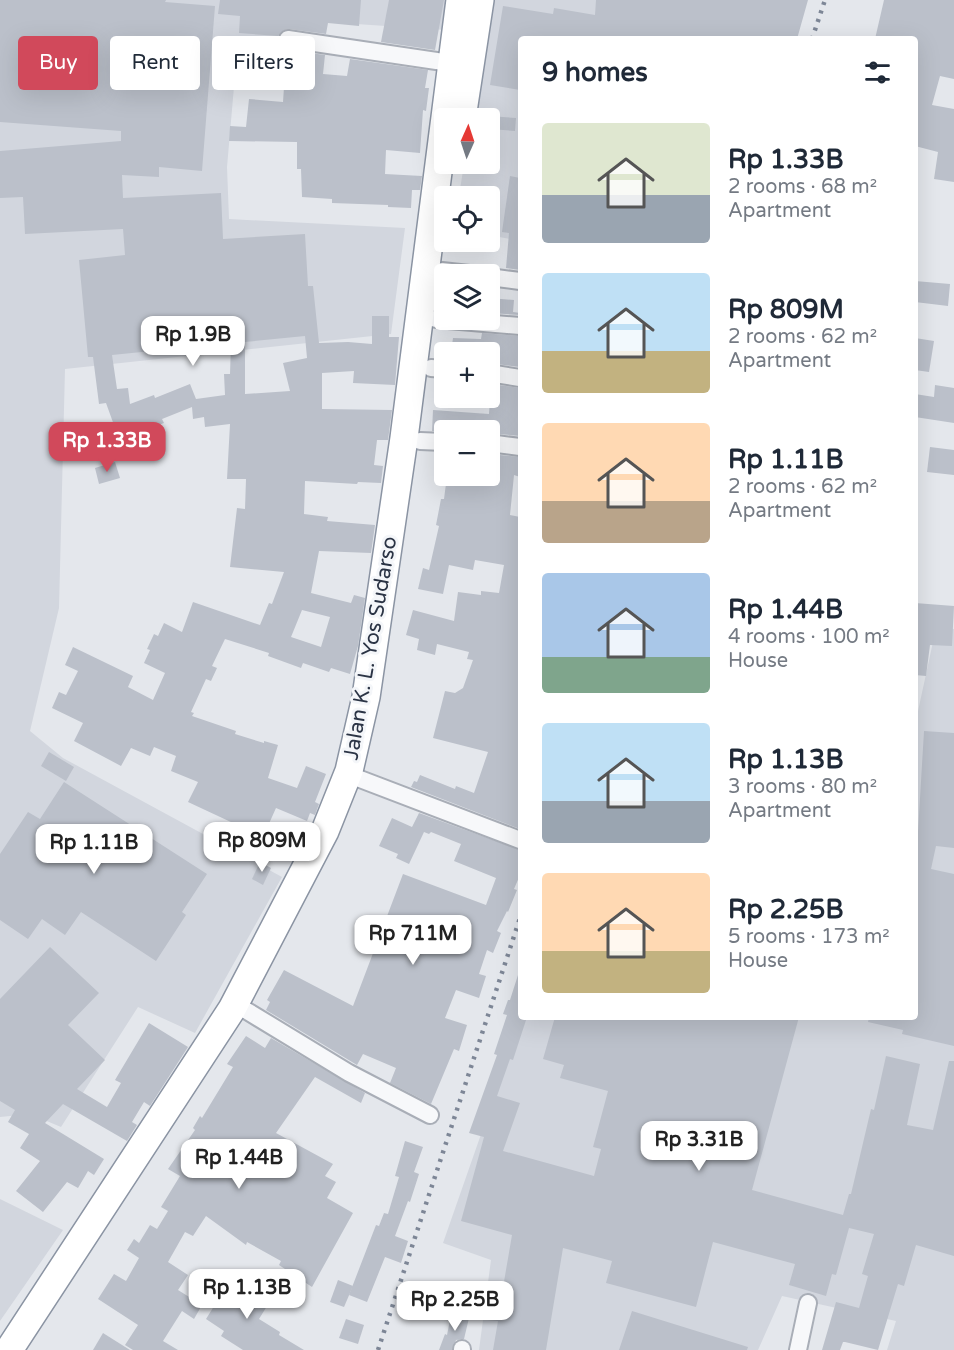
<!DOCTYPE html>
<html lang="en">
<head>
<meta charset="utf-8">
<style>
	body { margin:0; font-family:"Varela Round",sans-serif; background:#f6f6f7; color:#1f2937; height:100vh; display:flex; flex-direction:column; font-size:22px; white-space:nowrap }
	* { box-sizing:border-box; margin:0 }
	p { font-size:20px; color:#747a83 }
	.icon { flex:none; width:33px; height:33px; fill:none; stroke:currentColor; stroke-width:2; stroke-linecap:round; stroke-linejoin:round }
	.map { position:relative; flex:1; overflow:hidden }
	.sheet { position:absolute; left:518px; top:36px; width:400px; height:984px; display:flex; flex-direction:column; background:#fff; border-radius:6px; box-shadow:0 6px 24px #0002 }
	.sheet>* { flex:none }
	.banner { position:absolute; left:18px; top:36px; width:410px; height:54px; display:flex; gap:12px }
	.needle { width:39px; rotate:3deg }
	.fabs { position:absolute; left:434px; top:108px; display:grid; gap:12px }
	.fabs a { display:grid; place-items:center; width:66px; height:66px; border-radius:6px; background:#fff; box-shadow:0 6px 24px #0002; font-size:30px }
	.price { position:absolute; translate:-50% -51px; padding:0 14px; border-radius:12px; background:#fff; color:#222; font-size:20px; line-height:39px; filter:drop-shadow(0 2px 3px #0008) }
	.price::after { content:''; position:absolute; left:50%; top:36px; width:18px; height:14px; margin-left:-9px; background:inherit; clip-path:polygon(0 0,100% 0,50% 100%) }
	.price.active { background:#d1495b; color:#fff }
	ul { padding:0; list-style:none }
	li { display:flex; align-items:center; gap:18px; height:150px; padding:0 24px }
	li span { display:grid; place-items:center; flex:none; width:168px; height:120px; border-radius:6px; color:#555 }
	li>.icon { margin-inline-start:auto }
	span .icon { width:72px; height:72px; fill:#fffc; stroke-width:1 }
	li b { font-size:26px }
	h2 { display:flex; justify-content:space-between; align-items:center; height:72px; padding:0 24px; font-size:26px }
	.tag { padding:0 21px; border-radius:6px; background:#fff; box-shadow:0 6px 24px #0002; font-size:21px; line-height:54px }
	.tag.active { background:#d1495b; color:#fff }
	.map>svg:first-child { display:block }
	.built { fill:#d2d6de }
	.building { fill:#bbc0ca; fill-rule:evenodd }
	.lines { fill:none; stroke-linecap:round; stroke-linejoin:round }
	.minor-casing { stroke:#a9aeb7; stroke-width:20 }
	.trunk-casing { stroke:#8b94a3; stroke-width:30 }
	.minor { stroke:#f7f8fa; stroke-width:16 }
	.trunk { stroke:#fff; stroke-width:27 }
	.rail { stroke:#7d8696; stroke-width:4.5; stroke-dasharray:3 6; stroke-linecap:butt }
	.labels { text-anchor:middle; stroke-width:6; stroke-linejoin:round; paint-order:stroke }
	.street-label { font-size:21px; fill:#2b3445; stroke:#f4f6f9 }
</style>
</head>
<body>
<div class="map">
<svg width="954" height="1350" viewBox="0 0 954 1350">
	<rect width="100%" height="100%" fill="#e4e7ec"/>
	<g class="built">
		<path d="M0,0H450L446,30L281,19L278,77L235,75L227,167L229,219L405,228L391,334L65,369L59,608L30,731L63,758L282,877L195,1033L138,1007L61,1127L30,1114L0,1117Z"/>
		<path d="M485,0H774L520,39V241L489,235V196H459L464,164H489V118H469Z"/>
		<path d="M936,628L954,629V1350H887L896,1321L782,1296L758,1350H479L491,1260L443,1243L522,1017H915V725Z"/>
		<path d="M0,1199L63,1230L0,1321Z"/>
	</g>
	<g class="building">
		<path d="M0,0H166L165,2L215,6L202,171L159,167V177L122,175L123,198L221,193L223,239L305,234L308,286H313L319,343L348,342L372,344V316H389V337H399L395,385L353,383L354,371L322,373V409L392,410L388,440H377L374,465L383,466L381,483L358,482L357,484L305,481L304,514L328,517L327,521L375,525L371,553L319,551L311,593L351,603L354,595L365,598L358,646L350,674L331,668L329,672L303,663L301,668L268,656L269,653L225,639L212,666L217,668L211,681L206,679L191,712L194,713L192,716L236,731L235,734L264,743V741L278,745L268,778L297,788L306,766L326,774L315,802L319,804L315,815L310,813L307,821L276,808L263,837L188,802L198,782L171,771L176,756L154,747L150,756L131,748L121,766L74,741L83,723L52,708L59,692L66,695L78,671L65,665L73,647L133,676L128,687L153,700L165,673L144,663L150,650L147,649L154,634L158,636L164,623L182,632L193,602L260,625L269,603L272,604L284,572L230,567L237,508L245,509L246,479H227L230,424L205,427L204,417L193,419L192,407L162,419L164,423L119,439L106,403L99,404L93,357H88L79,260L125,255L123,229L25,234L23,197L0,198V151L121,141V131L0,122ZM305,336L307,358L283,363L290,391L245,394V342ZM231,343L230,374H224L225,395L196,399L190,384L155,398L154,395L130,404L128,388L117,389L112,355ZM302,610L330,617L321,647L291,637Z"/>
		<path d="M220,0H361L359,26L328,23L326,34L289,29L284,30L278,36L239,33L240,16L218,14Z"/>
		<path d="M389,0H444L435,50L381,42Z"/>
		<path d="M596,0H808L797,39H520V90L490,85L503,6L553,14L554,8L595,15Z"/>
		<path d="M884,0H954V79L940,76L932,105L954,109V182L934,179L938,152L915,146V39H875Z"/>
		<path d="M295,51L325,55L323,74L347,76L350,59L428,70L425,88H429L426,111L423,110L420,153L386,150L385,174L422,176L420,190H412L411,208L388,207V205L332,203V199L302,197L301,169H297V142L229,141L230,126L246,127L249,99L283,102L285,72H293Z"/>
		<path d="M489,116L516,118L515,131L489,129Z"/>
		<path d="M510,176L520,178V270L506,268L509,233L502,232Z"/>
		<path d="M915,281L950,284L948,306L915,302Z"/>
		<path d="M489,298L514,300L513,312L520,313V315L489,313Z"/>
		<path d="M482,333L520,336V367L489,363V352H451L453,338L481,339Z"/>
		<path d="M915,338L934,341L929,372L915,370Z"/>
		<path d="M491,384L520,388L519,416L520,417V436L489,433V430L432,431L433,410L489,414Z"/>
		<path d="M935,385L954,388V423L915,417V394L934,397Z"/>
		<path d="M930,447L954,450V475L927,472Z"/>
		<path d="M489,454L520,457V477L514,475L510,515L520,517V829L411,787L414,781L417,782L420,775L455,789L456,786L474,793L488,752L433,738L445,691L455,693L463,688L473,660L467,659L469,652L437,644L435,655L417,650L419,639L406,635L413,610L454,621L458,592L481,595V591L499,593L504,565L475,560L473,570L449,565L443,594L418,589L423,568L429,570L439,526L436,525L441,499H444L447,476L489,477Z"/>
		<path d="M115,462L120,478L99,484L95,468Z"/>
		<path d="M915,603L954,606L952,646L930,645L926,676L915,675Z"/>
		<path d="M924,731L954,733V848L936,846L931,869L954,874V1046L902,1034L903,1030L868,1022L869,1017H915V849H917Z"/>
		<path d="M49,752L74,767L66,781L41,766Z"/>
		<path d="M64,782L207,874L182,912L186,915L156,961L81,912L65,935L42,919L28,939L0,920V854L28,812L40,819Z"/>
		<path d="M419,813L520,850V875L514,889L517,890L508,912L507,911L497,931L501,933L493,953L487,950L479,974L486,976L479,998L456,990L445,1018L467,1025L459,1051L454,1049L431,1104L390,1083L396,1068L363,1054L357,1065L266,1010L270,1002L267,1000L284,970L353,1006L403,874L486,905L496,878L454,861L461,844L431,832L429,834L424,832L409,864L396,858L398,854L379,846L392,818L412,827Z"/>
		<path d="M260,862L271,868L263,885L252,879Z"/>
		<path d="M50,947L99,993L68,1025L105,1060L77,1089L107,1107L121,1083L115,1080L149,1023L188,1047L150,1106L144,1102L132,1122L137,1125L127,1141L63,1104L45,1123L104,1159L94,1175L88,1171L78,1188L67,1182L43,1212L16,1191L40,1161L20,1148L29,1134L8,1122L15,1110L0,1101V999Z"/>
		<path d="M518,975L520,976V1017H527L513,1060L510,1059L497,1096L520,1103L503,1151L594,1176L601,1149L593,1147L608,1091L560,1078L564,1065L543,1059L555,1017H799L752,1190L843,1215L849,1194H851L871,1109L874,1110L886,1056L920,1064L907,1125L933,1130L949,1061H954V1256L916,1245L904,1286L898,1284L878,1350L845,1342H843L840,1350H822L836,1302L859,1308L868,1276L862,1274L874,1234L849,1228L836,1275L832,1274L826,1296L789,1285L795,1264L713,1242L696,1307L606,1283L612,1261L563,1248L546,1350H493L498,1321L476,1319L478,1296L501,1299L512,1235L461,1221L484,1137L469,1133L497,1055L494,1054L507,1015L503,1014L508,1000H510Z"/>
		<path d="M246,1036L265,1048L271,1038L365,1093L361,1103L315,1077L276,1133L333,1164L325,1176L336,1182L327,1198L353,1213L312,1287L279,1265L281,1261L247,1242L246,1245L206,1216L193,1236L185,1232L168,1262L188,1275L178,1290L202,1305L194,1319L182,1311L163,1341L178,1350H133L125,1345L138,1325L98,1299L114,1274L126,1281L139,1258L127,1250L134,1239L139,1243L150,1225L157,1229L168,1211L161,1207L180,1176L168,1169L195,1130L193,1128L200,1116L202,1118L233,1067L227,1064Z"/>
		<path d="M405,1141L423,1147L414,1172L419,1174L410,1202L408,1201L395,1236L408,1241L401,1263L385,1257L367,1302L349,1295L376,1225L379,1226L384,1213L388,1214L399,1177L395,1176Z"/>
		<path d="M237,1277L272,1298L259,1319L280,1332L279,1335L304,1350H243L221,1336L224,1331L206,1319L221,1295L224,1297Z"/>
		<path d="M338,1280L353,1286L344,1307L330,1302Z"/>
		<path d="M632,1311L748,1347L747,1350H619Z"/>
		<path d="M451,1315L469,1318L464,1339L456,1340L452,1350H439L445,1334L447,1335Z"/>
		<path d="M346,1319L364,1325L358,1344L339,1338Z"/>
		<path d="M103,1333L130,1350H93Z"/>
	</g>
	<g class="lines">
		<g class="minor-casing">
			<g id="minor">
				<path d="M288,39L450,63"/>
				<path d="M442,271L469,274"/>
				<path d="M489,277L520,281"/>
				<path d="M436,319L520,326"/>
				<path d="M431,368L444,369"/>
				<path d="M489,373L520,378"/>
				<path d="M420,441L444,442"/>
				<path d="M489,443L520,447"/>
				<path d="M360,779L520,840"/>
				<path d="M247,1011L349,1073L430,1115"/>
				<path d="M462,1350V1349"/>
				<path d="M798,1350L808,1303"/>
			</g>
		</g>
		<g class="trunk-casing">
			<g id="trunk">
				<path d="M462,118L480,0"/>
				<path d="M9,1350L232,1009L325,831L349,771L366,697L404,438L460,0"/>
			</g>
		</g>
		<use href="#minor" class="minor"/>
		<use href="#trunk" class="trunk"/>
		<g class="rail">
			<path d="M812,39L825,0"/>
			<path d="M378,1350L520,918"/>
		</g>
	</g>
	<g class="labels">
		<g class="street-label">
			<text transform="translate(370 648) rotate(-80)" y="7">Jalan K. L. Yos Sudarso</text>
		</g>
	</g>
</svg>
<div class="fabs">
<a><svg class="needle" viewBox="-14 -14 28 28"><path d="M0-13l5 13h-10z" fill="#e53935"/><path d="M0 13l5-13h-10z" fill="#747a83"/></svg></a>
<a><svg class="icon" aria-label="locate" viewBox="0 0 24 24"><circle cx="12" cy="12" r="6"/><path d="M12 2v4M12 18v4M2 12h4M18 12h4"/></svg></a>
<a><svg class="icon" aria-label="layers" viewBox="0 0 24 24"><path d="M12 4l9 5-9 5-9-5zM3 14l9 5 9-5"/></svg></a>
<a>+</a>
<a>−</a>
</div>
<b class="price" style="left:193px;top:367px">Rp 1.9B</b>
<b class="price active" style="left:107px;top:473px">Rp 1.33B</b>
<b class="price" style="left:262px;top:873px">Rp 809M</b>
<b class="price" style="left:94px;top:875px">Rp 1.11B</b>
<b class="price" style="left:413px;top:966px">Rp 711M</b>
<b class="price" style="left:699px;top:1172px">Rp 3.31B</b>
<b class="price" style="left:239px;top:1190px">Rp 1.44B</b>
<b class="price" style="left:247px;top:1320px">Rp 1.13B</b>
<b class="price" style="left:455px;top:1332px">Rp 2.25B</b>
<div class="banner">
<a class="tag active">Buy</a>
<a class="tag">Rent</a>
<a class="tag">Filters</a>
</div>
<section class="sheet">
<h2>9 homes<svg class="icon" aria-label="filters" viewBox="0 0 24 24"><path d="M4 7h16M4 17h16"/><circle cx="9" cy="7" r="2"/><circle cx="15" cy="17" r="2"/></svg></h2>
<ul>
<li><span style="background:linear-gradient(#dfe7d0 60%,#9aa5b1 0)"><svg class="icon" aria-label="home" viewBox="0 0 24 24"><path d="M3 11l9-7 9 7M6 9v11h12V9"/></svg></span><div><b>Rp 1.33B</b><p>2 rooms · 68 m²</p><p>Apartment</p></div></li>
<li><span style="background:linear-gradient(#bfe0f5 65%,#c2b280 0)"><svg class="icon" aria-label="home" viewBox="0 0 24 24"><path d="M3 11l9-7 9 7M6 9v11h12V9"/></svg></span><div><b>Rp 809M</b><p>2 rooms · 62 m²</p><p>Apartment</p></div></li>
<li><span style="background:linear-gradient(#ffd9b3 65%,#b9a48a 0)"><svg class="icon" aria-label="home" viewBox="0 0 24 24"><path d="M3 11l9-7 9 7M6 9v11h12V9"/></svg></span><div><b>Rp 1.11B</b><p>2 rooms · 62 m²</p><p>Apartment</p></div></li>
<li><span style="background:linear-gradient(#a9c7e8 70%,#7fa58c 0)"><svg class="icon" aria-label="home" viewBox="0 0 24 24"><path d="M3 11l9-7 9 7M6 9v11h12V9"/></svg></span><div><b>Rp 1.44B</b><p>4 rooms · 100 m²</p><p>House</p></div></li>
<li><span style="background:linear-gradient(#bfe0f5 65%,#9aa5b1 0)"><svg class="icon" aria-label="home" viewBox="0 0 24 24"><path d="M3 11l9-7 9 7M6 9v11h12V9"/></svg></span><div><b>Rp 1.13B</b><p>3 rooms · 80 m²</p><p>Apartment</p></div></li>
<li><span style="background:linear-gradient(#ffd9b3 65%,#c2b280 0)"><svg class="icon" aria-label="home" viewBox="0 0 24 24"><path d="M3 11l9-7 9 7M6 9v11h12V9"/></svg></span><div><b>Rp 2.25B</b><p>5 rooms · 173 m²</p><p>House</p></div></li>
</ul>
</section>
</div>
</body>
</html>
